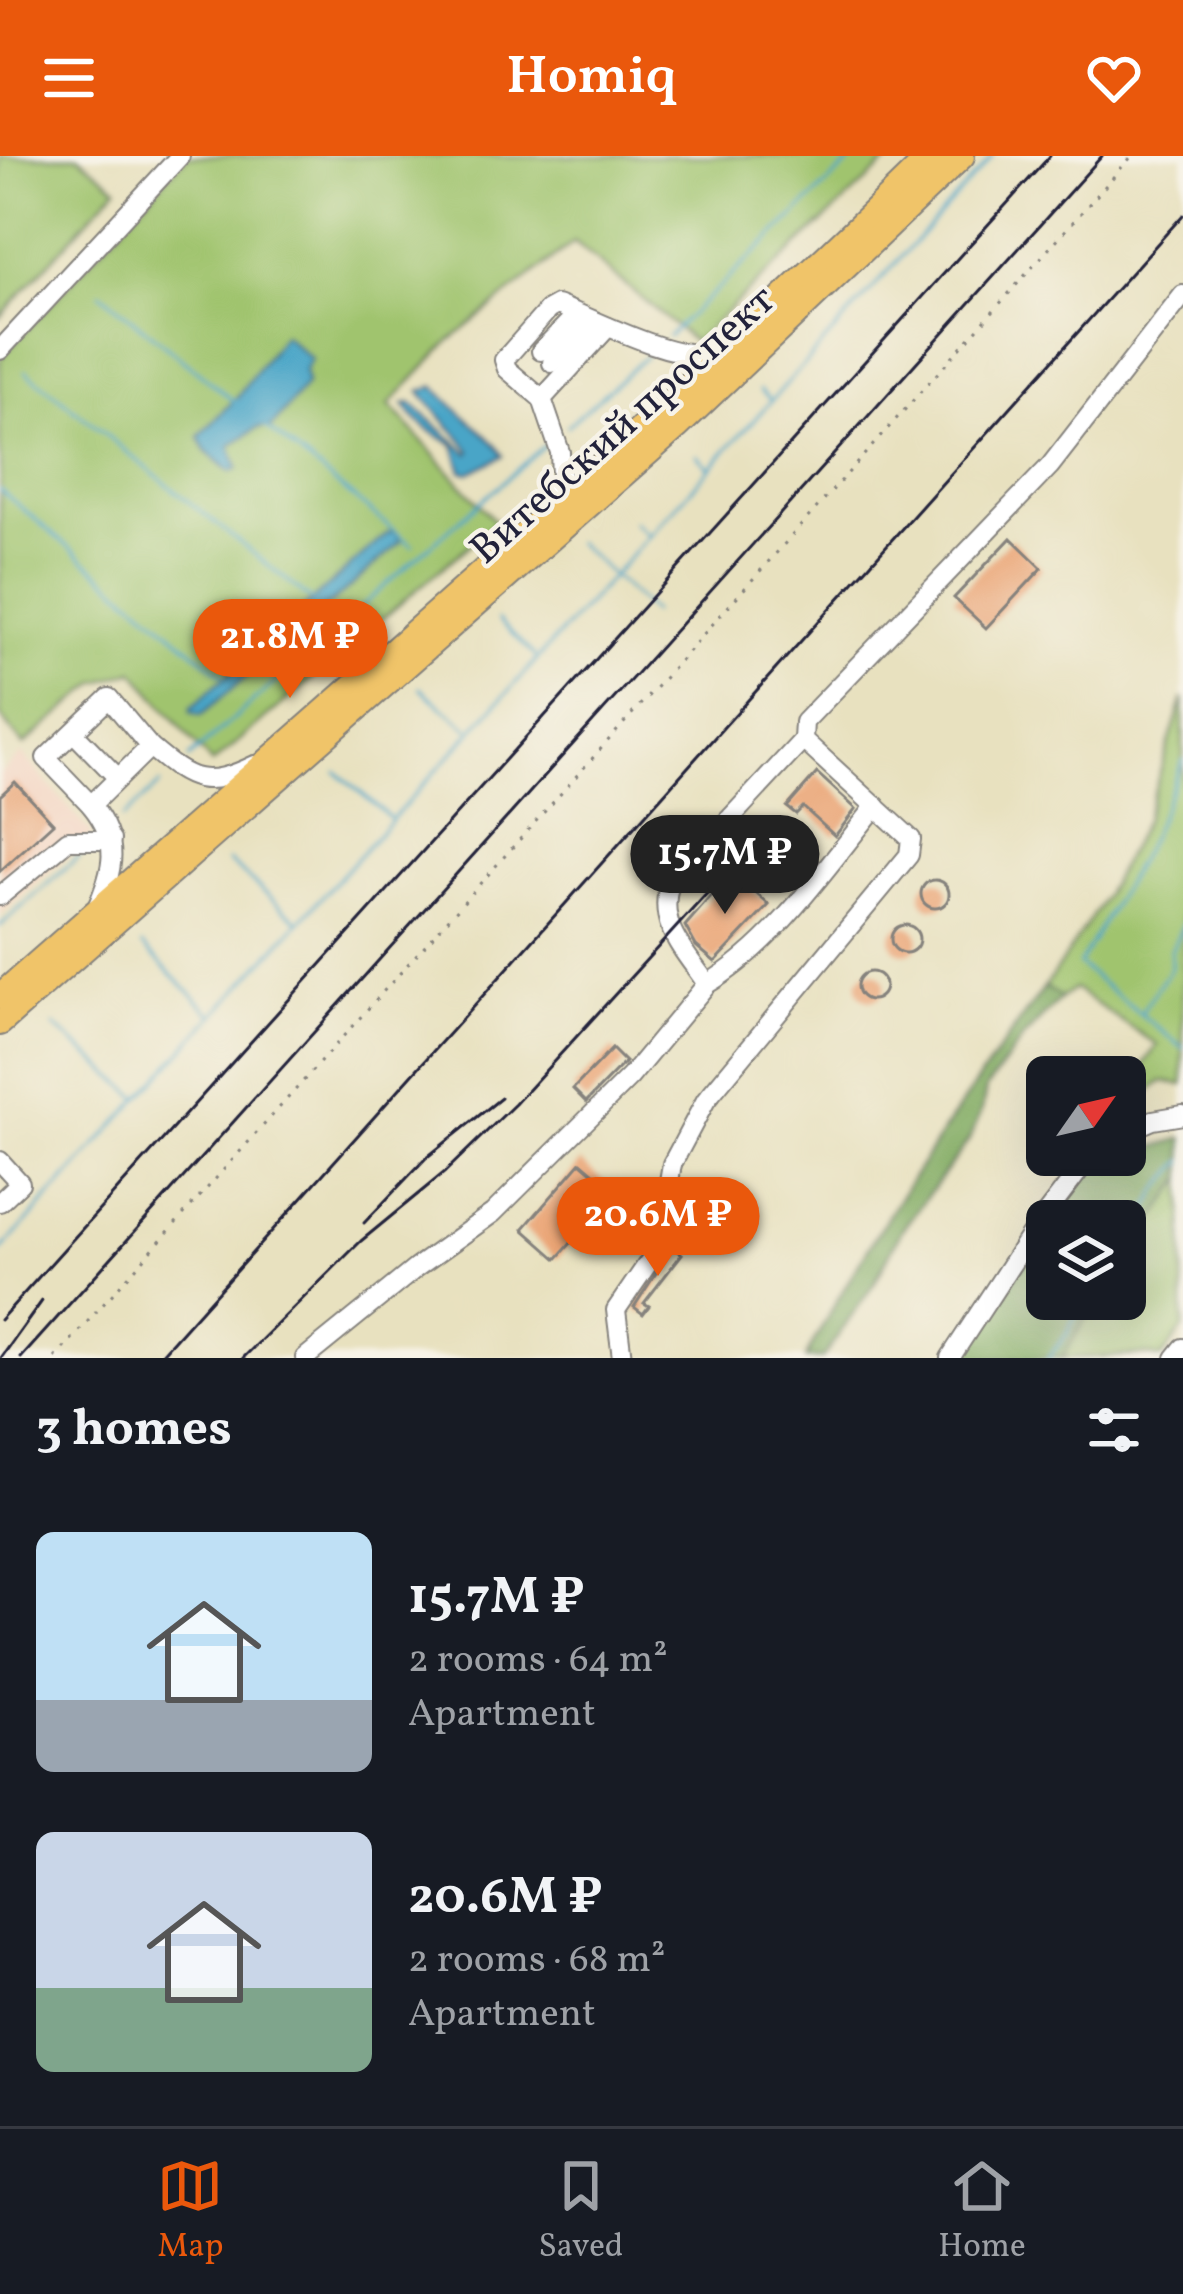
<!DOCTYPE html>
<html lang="en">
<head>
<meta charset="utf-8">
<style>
	body { margin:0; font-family:Vollkorn,serif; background:#20242c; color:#f1f3f6; height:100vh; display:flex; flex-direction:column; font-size:45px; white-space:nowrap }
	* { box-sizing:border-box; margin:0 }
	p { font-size:39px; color:#9ea1a6 }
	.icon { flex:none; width:66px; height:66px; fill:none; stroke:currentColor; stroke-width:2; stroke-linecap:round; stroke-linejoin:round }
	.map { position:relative; height:1202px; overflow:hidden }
	.side { display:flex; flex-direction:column; background:#171b24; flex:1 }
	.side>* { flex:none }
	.needle { width:78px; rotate:56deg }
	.fabs { position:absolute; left:1026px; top:900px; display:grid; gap:24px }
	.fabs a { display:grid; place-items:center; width:120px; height:120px; border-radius:18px; background:#171b24; box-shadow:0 12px 48px #0002; font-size:60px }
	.price { position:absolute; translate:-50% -102px; padding:0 27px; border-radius:42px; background:#ea580c; color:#fff; font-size:39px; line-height:78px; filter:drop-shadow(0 3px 6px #0008) }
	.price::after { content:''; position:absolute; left:50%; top:72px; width:36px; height:27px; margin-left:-18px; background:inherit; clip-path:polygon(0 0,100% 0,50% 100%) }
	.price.selected { background:#222; color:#fff }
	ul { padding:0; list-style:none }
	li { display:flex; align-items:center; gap:36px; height:300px; padding:0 36px }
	li span { display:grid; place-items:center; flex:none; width:336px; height:240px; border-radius:18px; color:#555 }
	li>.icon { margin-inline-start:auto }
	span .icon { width:144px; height:144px; fill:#fffc; stroke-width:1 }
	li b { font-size:51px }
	h2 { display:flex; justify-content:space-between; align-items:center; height:144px; padding:0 36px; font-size:51px }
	header { display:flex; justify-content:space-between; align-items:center; height:156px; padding:0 36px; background:#ea580c; color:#fff; font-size:54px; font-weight:600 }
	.tabs { display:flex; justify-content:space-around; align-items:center; height:168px; border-top:3px solid #363941; background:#171b24; font-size:33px; color:#9ea1a6 }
	.tabs a { display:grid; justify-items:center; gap:6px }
	.tabs .selected { color:#ea580c }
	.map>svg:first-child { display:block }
	.built { fill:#f4d3c0 }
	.green { fill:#a0c46e; stroke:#617354; stroke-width:3 }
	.forest { fill:#80aa61; stroke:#51664e; stroke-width:3 }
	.water { fill:#48a5c7; stroke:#356481; stroke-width:3 }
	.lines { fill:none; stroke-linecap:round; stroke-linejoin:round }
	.stream { stroke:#48a5c7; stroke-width:3 }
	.building { fill:#eaa271 }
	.minor-casing { stroke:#85827d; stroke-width:22 }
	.major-casing { stroke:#85827d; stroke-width:28 }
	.path { stroke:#85827d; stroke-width:3; stroke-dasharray:3 9; stroke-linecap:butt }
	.minor { stroke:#fff; stroke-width:18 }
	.major { stroke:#f0c469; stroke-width:24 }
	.rail { stroke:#22223b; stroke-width:3 }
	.labels { text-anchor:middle; stroke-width:9; stroke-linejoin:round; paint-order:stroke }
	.street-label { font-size:42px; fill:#22223b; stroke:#f7f3e8 }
</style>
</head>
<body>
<header><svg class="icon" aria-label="menu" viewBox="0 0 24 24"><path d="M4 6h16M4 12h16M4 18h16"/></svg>Homiq<svg class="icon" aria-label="heart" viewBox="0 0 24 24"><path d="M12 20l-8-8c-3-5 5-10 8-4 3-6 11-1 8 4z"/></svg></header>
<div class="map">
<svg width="1183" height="1202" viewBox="0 0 1183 1202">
	<rect width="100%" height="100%" fill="#f7f3e8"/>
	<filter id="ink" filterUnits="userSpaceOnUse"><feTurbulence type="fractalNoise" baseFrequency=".00833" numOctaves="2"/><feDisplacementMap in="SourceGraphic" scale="24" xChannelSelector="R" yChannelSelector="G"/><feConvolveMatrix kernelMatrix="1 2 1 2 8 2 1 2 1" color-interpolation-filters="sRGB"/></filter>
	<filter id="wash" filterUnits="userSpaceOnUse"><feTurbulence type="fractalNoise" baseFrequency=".004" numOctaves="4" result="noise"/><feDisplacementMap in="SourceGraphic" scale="48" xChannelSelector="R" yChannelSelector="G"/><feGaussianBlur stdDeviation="2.7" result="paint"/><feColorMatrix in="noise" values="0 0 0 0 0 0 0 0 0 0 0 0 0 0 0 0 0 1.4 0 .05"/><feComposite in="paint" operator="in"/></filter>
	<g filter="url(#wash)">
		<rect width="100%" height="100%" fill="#e8e1bf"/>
		<path class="built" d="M22,598L92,678L0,759V618Z"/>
		<g class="green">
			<path d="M0,0H79L117,31L0,161Z"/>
			<path d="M187,0H894L694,186L574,86L448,186L389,249L496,366L212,608L134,515L97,527L24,589L0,560V203Z"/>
			<path d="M1183,542V929L1163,925L1140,942L1127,934L1157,889L1074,833L1061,842L1045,831L1099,750L1145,664Z"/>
			<path d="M1183,1022V1173L1162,1202L1146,1199L1062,1202L1097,1143H1125V1104Z"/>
		</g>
		<g class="forest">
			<path d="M1045,831L1061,842L1024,881L986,932L982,955L969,984L901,1075L874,1128L829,1193L823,1202H805C875,1072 957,950 1045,831Z"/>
			<path d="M1183,982V1022L1125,1104V1065H1051L1086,1018L1106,1006Z"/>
			<path d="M1047,1071V1143H1097L1062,1202H962Z"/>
		</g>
		<g class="water">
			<path d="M283,179L311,203L304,215L306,229L272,271L257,272L230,290L238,312L231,316L206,295L199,281L239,239Z"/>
			<path d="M435,230C452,254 494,280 503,300L469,317L462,315L454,289C434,278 416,268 404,248L411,247L469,298L471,295C455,274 434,256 420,235Z"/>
			<path d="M389,376L397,377L401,386L334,445L293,472L251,517L201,559L191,556V552Z"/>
		</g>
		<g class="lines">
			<g class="stream">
				<path d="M100,137L234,245"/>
				<path d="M668,180L857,0"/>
				<path d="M26,215L315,447"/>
				<path d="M760,234L770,243"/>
				<path d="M265,270L413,390"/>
				<path d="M567,270L646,200"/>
				<path d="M697,299L709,311"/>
				<path d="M0,334L225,521"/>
				<path d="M634,366L647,378"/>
				<path d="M576,386L652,456"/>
				<path d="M322,453L332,461"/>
				<path d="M498,464L535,500"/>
				<path d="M420,532L469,573"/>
				<path d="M189,602L544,290"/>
				<path d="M1183,604L1150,683L1079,809L1183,892"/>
				<path d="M337,616L390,662"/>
				<path d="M123,662L160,628"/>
				<path d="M228,705L298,765"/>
				<path d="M0,770L86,694"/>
				<path d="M142,789L213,859"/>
				<path d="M1141,857L1171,812V795L1183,768"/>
				<path d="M54,870L139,942"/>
				<path d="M1125,1095L1158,1035L1183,1005"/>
				<path d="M0,1096L993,0"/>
				<path d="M1048,1202L1067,1178L1084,1143"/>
			</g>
		</g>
		<g id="blocks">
			<g class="building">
				<path d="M1011,382L1042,412L986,472L954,442Z"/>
				<path d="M817,617L856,653L835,680L803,651L796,658L787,651Z"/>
				<path d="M15,626L53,667L0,715V640Z"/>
				<path d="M732,716L769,749L715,806L696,790L685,770Z"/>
				<circle cx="935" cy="738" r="14"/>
				<circle cx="905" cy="783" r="14"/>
				<circle cx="871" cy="830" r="14"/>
				<path d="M612,893L625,906L586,946L573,933Z"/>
				<path d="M581,1006L616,1036L557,1103L523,1073Z"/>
				<path d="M673,1091L682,1098L644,1147L649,1150L643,1158L634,1151Z"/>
			</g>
		</g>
	</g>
	<g filter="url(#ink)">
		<use href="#blocks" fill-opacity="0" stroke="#85827d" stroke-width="3"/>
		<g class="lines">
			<g class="minor-casing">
				<g id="minor">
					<path d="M0,194L180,0"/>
					<path d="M541,195L576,159"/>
					<path d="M552,207L593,165"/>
					<path d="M542,243L608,171"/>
					<path d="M543,357L561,321L560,296L542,243L507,213L504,204L548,154L557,149C588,160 673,205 704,196C714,193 721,186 728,179"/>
					<path d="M109,542L150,591L91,649L46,602Z"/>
					<path d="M74,577L118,622"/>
					<path d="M150,591C191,626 205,633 255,609"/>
					<path d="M91,649C121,686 114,713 96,754"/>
					<path d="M0,740L68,684H111"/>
					<path d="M707,828C773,790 828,709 876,650"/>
					<path d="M1125,976L1153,964L1183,959"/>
					<path d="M0,1005L20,1027L0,1046"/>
					<path d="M305,1202L416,1112L493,1057L630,921L707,828C684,794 656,768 670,727L803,584"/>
					<path d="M622,1202L616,1154L657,1094L672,1008L706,944L909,699L911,683L803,584L804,566L1050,310L1183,139"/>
					<path d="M950,1202L1033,1075L1091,999"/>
					<path d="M1175,1202L1183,1192"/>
				</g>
			</g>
			<g class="major-casing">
				<g id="major">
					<path d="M0,840C314,564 632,292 931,0"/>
					<path d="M0,867L677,271L962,0"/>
				</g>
			</g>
			<path class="path" d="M55,1202L1132,0"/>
			<use href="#minor" class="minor"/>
			<use href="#major" class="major"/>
			<g class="rail">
				<path d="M364,1067L426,1002L501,942"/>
				<path d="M0,1164L1050,0"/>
				<path d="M1,1202L42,1145"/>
				<path d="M21,1202L1102,0"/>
				<path d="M158,1202L1183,59"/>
				<path d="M243,1202L361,1085L445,1016L515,948L743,698"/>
			</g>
		</g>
	</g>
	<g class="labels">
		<g class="street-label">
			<text transform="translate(621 267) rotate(-42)" y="15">Витебский проспект</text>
		</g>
	</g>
</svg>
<div class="fabs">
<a><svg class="needle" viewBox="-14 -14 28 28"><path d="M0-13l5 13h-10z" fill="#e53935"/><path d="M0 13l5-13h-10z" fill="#9ea1a6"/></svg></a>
<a><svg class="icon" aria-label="layers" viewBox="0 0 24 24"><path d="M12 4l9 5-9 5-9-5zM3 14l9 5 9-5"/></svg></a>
</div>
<b class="price" style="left:290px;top:545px">21.8M ₽</b>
<b class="price selected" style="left:725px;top:761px">15.7M ₽</b>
<b class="price" style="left:658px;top:1123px">20.6M ₽</b>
</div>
<section class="side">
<h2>3 homes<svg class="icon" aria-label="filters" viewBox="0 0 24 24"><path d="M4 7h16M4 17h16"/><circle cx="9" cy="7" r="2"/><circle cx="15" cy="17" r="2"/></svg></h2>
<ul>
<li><span style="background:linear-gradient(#bfe0f5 70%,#9aa5b1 0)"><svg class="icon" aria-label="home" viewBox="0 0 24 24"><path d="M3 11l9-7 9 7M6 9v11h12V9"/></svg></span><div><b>15.7M ₽</b><p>2 rooms · 64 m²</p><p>Apartment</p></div></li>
<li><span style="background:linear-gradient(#c9d6e8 65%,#7fa58c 0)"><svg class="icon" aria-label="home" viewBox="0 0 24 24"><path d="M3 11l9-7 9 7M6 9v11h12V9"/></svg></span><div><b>20.6M ₽</b><p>2 rooms · 68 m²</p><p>Apartment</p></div></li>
</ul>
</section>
<nav class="tabs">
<a class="selected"><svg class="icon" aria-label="map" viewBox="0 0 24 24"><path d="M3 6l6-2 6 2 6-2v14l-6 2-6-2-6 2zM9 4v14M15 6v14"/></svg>Map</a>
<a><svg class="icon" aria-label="saved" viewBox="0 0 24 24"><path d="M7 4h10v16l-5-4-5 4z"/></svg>Saved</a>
<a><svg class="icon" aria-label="home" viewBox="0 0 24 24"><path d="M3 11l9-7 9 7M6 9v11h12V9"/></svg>Home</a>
</nav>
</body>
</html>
